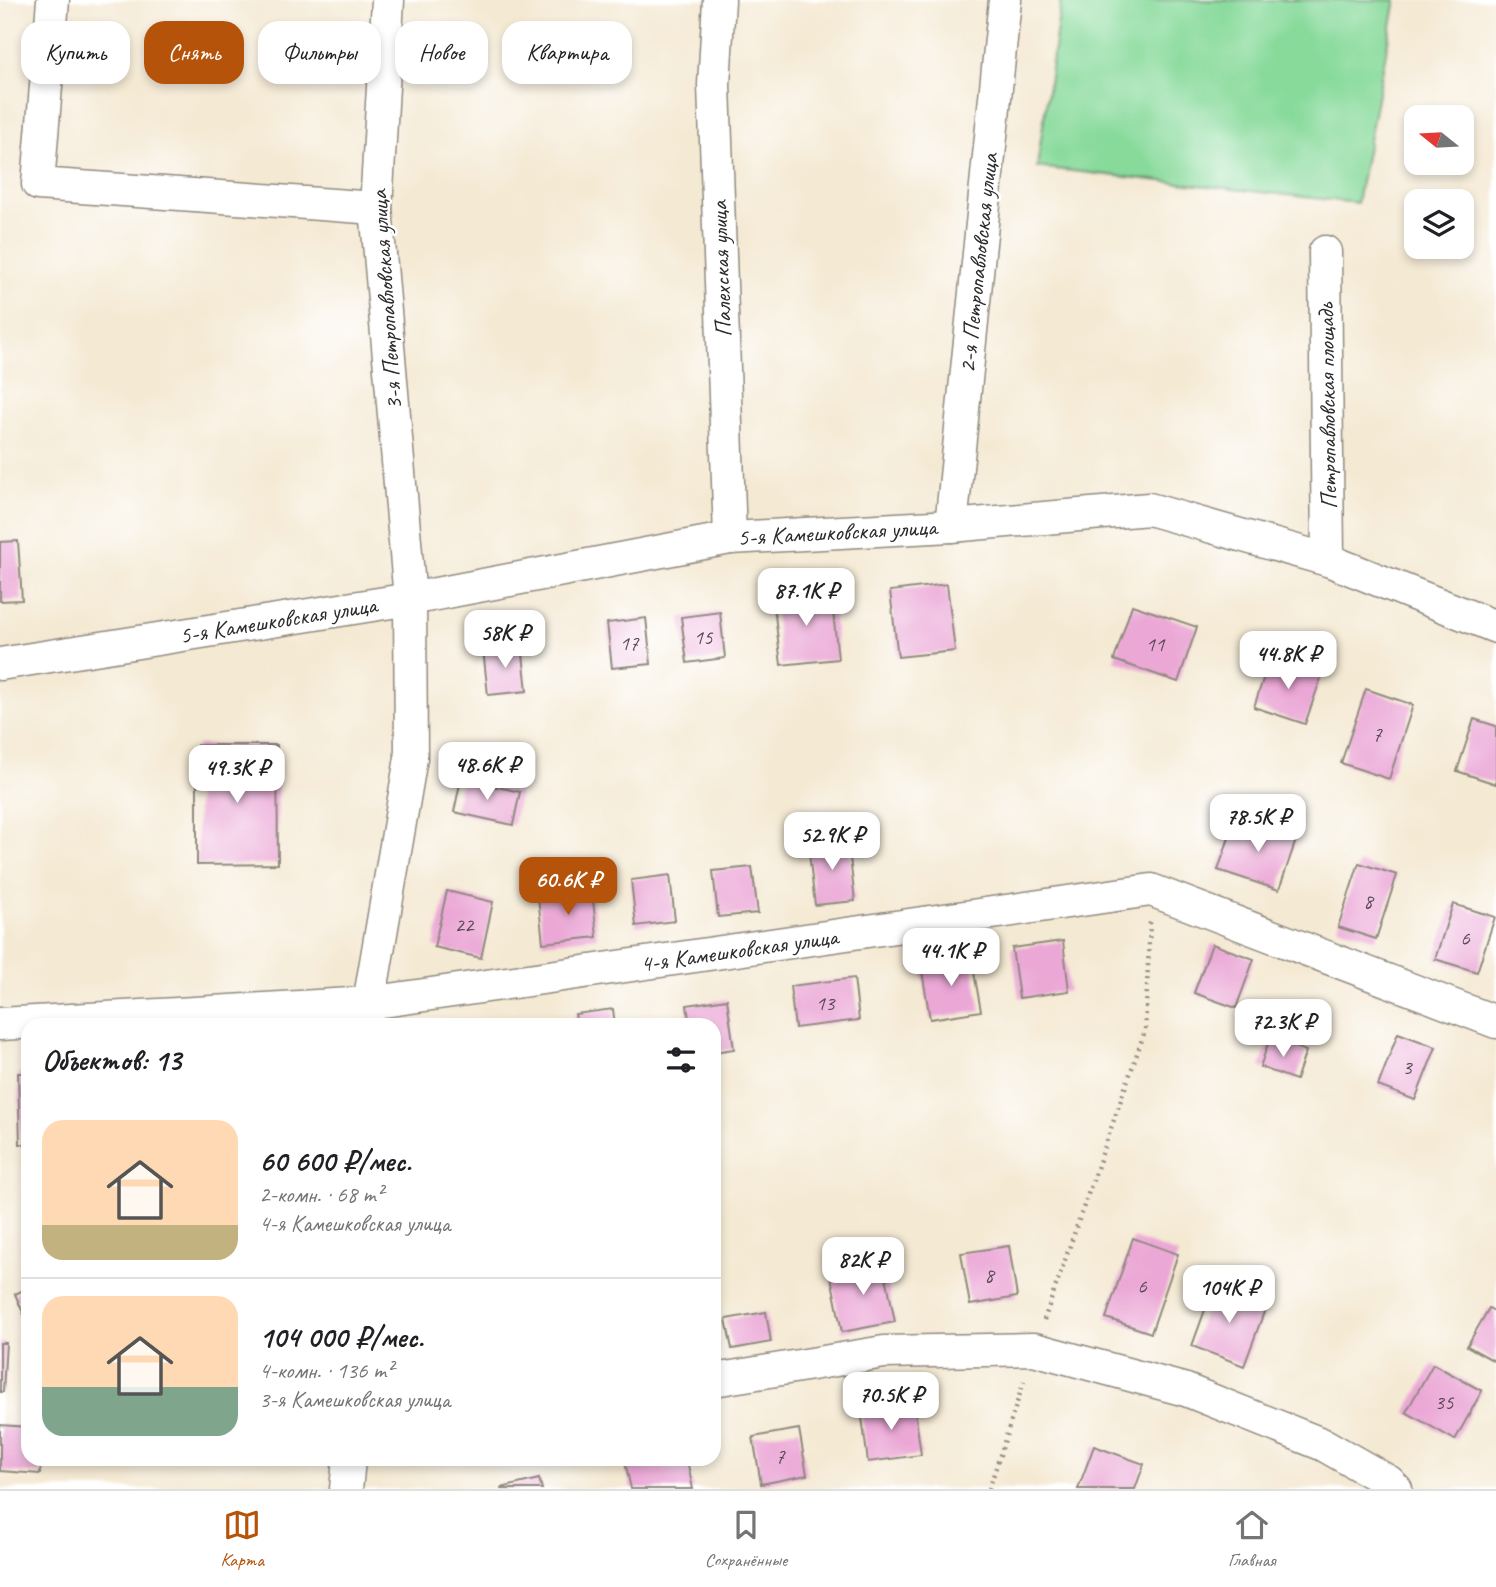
<!DOCTYPE html>
<html lang="ru">
<head>
<meta charset="utf-8">
<style>
	body { margin:0; font-family:Caveat,sans-serif; background:#f2f2f2; color:#202124; height:100vh; display:flex; flex-direction:column; font-size:26px; white-space:nowrap }
	* { box-sizing:border-box; margin:0 }
	p { font-size:23px; color:#757577 }
	.icon { flex:none; width:38px; height:38px; fill:none; stroke:currentColor; stroke-width:2; stroke-linecap:round; stroke-linejoin:round }
	.map { position:relative; flex:1; overflow:hidden }
	.details { position:absolute; left:21px; top:1018px; width:700px; height:448px; display:flex; flex-direction:column; background:#fff; border-radius:21px; box-shadow:0 4px 10px #0003 }
	.details>* { flex:none }
	.guide { position:absolute; left:21px; top:21px; width:700px; height:63px; display:flex; gap:14px }
	.needle { width:46px; rotate:288deg }
	.controls { position:absolute; left:1404px; top:105px; display:grid; gap:14px }
	.controls a { display:grid; place-items:center; width:70px; height:70px; border-radius:14px; background:#fff; box-shadow:0 4px 10px #0003; font-size:35px }
	.price { position:absolute; translate:-50% -60px; padding:0 16px; border-radius:14px; background:#fff; color:#222; font-size:23px; line-height:46px; filter:drop-shadow(0 2px 4px #0008) }
	.price::after { content:''; position:absolute; left:50%; top:42px; width:21px; height:16px; margin-left:-10px; background:inherit; clip-path:polygon(0 0,100% 0,50% 100%) }
	.price.selected { background:#b45309; color:#fff }
	ul { padding:0; list-style:none }
	li { display:flex; align-items:center; gap:21px; height:175px; padding:0 21px }
	li+li { border-top:2px solid #e0e0e0 }
	li span { display:grid; place-items:center; flex:none; width:196px; height:140px; border-radius:21px; color:#555 }
	li>.icon { margin-inline-start:auto }
	span .icon { width:84px; height:84px; fill:#fffc; stroke-width:1 }
	li b { font-size:30px }
	h2 { display:flex; justify-content:space-between; align-items:center; height:84px; padding:0 21px; font-size:30px }
	.pill { padding:0 24px; border-radius:21px; background:#fff; box-shadow:0 4px 10px #0003; font-size:24px; line-height:63px }
	.pill.selected { background:#b45309; color:#fff }
	.dock { display:flex; justify-content:space-around; align-items:center; height:98px; border-top:2px solid #e0e0e0; background:#fff; font-size:19px; color:#757577 }
	.dock a { display:grid; justify-items:center; gap:4px }
	.dock .selected { color:#b45309 }
	.map>svg:first-child { display:block }
	.green { fill:#88da9b; stroke:#5a8263; stroke-width:2 }
	.building { fill:#eba7d6 }
	.lines { fill:none; stroke-linecap:round; stroke-linejoin:round }
	.street-casing { stroke:#908a7f; stroke-width:35 }
	.path { stroke:#908a7f; stroke-width:4.5; stroke-dasharray:2 5; stroke-linecap:butt }
	.street { stroke:#fff; stroke-width:32 }
	.labels { text-anchor:middle; stroke-width:5; stroke-linejoin:round; paint-order:stroke }
	.number-label { font-size:21px; fill:#5b4a56 }
	.street-label { font-size:24px; fill:#2b2b2b; stroke:#fff }
</style>
</head>
<body>
<div class="map">
<svg width="1496" height="1489" viewBox="0 0 1496 1489">
	<rect width="100%" height="100%" fill="#fff"/>
	<filter id="ink" filterUnits="userSpaceOnUse"><feTurbulence type="fractalNoise" baseFrequency=".0143" numOctaves="2"/><feDisplacementMap in="SourceGraphic" scale="14" xChannelSelector="R" yChannelSelector="G"/><feConvolveMatrix kernelMatrix="1 2 1 2 8 2 1 2 1" color-interpolation-filters="sRGB"/></filter>
	<filter id="wash" filterUnits="userSpaceOnUse"><feTurbulence type="fractalNoise" baseFrequency=".00686" numOctaves="4" result="noise"/><feDisplacementMap in="SourceGraphic" scale="28" xChannelSelector="R" yChannelSelector="G"/><feGaussianBlur stdDeviation="1.57" result="paint"/><feColorMatrix in="noise" values="0 0 0 0 0 0 0 0 0 0 0 0 0 0 0 0 0 1.4 0 .05"/><feComposite in="paint" operator="in"/></filter>
	<g filter="url(#wash)">
		<rect width="100%" height="100%" fill="#f4e9d3"/>
		<path class="green" d="M1061,0H1396L1357,203L1037,167Z"/>
		<g id="blocks">
			<g class="building">
				<path d="M18,541L22,600L0,601V542Z"/>
				<path d="M947,584L955,651L898,657L890,591Z"/>
				<path d="M831,592L838,659L781,665L773,598Z"/>
				<path d="M1132,605L1197,627L1178,682L1114,660Z"/>
				<path d="M720,612L725,658L687,663L681,617Z"/>
				<path d="M646,618L651,664L612,668L607,623Z"/>
				<path d="M522,645L527,691L488,695L483,649Z"/>
				<path d="M1270,658L1322,675L1305,724L1254,707Z"/>
				<path d="M1366,689L1413,705L1389,779L1341,763Z"/>
				<path d="M1474,719L1496,726V784L1457,771Z"/>
				<path d="M197,745H277L278,864L197,865Z"/>
				<path d="M461,779L520,792L513,825L454,812Z"/>
				<path d="M1236,817L1297,837L1279,890L1218,870Z"/>
				<path d="M848,840L855,901L815,905L808,844Z"/>
				<path d="M1359,863L1397,875L1376,939L1338,927Z"/>
				<path d="M752,867L758,913L718,917L713,871Z"/>
				<path d="M670,875L675,921L636,926L631,880Z"/>
				<path d="M447,891L493,902L481,958L434,947Z"/>
				<path d="M592,891L597,937L543,943L538,897Z"/>
				<path d="M1453,904L1495,917L1477,972L1435,959Z"/>
				<path d="M1063,941L1069,991L1019,998L1012,948Z"/>
				<path d="M1212,944L1254,959L1236,1008L1194,993Z"/>
				<path d="M971,956L981,1011L930,1019L921,965Z"/>
				<path d="M854,978L859,1020L795,1028L790,986Z"/>
				<path d="M727,999L734,1049L714,1052V1026H690L687,1005Z"/>
				<path d="M613,1009L615,1026H577L575,1014Z"/>
				<path d="M1398,1033L1436,1047L1415,1100L1378,1086Z"/>
				<path d="M1270,1038L1306,1051L1296,1080L1260,1067Z"/>
				<path d="M18,1073H28V1144H20Z"/>
				<path d="M1133,1238L1178,1254L1151,1333L1106,1318Z"/>
				<path d="M1009,1246L1017,1297L970,1305L961,1253Z"/>
				<path d="M883,1261L895,1322L842,1332L830,1272Z"/>
				<path d="M1214,1285L1267,1304L1244,1366L1192,1346Z"/>
				<path d="M28,1288V1324L15,1294Z"/>
				<path d="M1489,1308L1496,1312V1362L1467,1346Z"/>
				<path d="M766,1312L771,1342L732,1349L726,1319Z"/>
				<path d="M0,1343H6L3,1392H0Z"/>
				<path d="M1433,1364L1482,1391L1455,1440L1406,1412Z"/>
				<path d="M914,1403L921,1455L868,1462L861,1410Z"/>
				<path d="M0,1425L28,1427V1460H41L40,1474L0,1471Z"/>
				<path d="M799,1429L807,1475L761,1484L753,1437Z"/>
				<path d="M1094,1446L1144,1464L1135,1489H1078Z"/>
				<path d="M637,1460H687L693,1489H631L625,1462Z"/>
				<path d="M539,1479L542,1489H501V1488Z"/>
			</g>
		</g>
	</g>
	<g filter="url(#ink)">
		<use href="#blocks" fill-opacity="0" stroke="#908a7f" stroke-width="2"/>
		<g class="lines">
			<g class="street-casing">
				<g id="street">
					<path d="M53,0L38,184L376,208"/>
					<path d="M719,0L714,85L730,538"/>
					<path d="M1325,252L1328,560"/>
					<path d="M951,526L1005,0"/>
					<path d="M0,664L410,599L730,538L951,526L1149,509L1328,560L1496,627"/>
					<path d="M368,1022L369,1003L411,758L410,599L376,208L388,0"/>
					<path d="M0,1024L369,1003L1151,890L1496,1022"/>
					<path d="M714,1380L884,1352L1034,1349L1186,1390L1324,1445L1389,1482L1396,1489"/>
					<path d="M346,1489L349,1460"/>
				</g>
			</g>
			<g class="path">
				<path d="M1044,1320L1145,1031L1150,922"/>
				<path d="M989,1489L1024,1381"/>
			</g>
			<use href="#street" class="street"/>
		</g>
	</g>
	<g class="labels">
		<g class="number-label">
			<text x="703" y="644">15</text>
			<text x="629" y="650">17</text>
			<text x="1155" y="651">11</text>
			<text x="1377" y="741">7</text>
			<text x="1368" y="908">8</text>
			<text x="464" y="932">22</text>
			<text x="1465" y="945">6</text>
			<text x="825" y="1010">13</text>
			<text x="1407" y="1074">3</text>
			<text x="989" y="1282">8</text>
			<text x="1142" y="1293">6</text>
			<text x="1444" y="1409">35</text>
			<text x="780" y="1463">7</text>
		</g>
		<g class="street-label">
			<text transform="translate(978 263) rotate(-84)" y="8">2-я Петропавловская улица</text>
			<text transform="translate(721 269) rotate(-92)" y="8">Палехская улица</text>
			<text transform="translate(386 300) rotate(-94)" y="8">3-я Петропавловская улица</text>
			<text transform="translate(1327 406) rotate(-91)" y="8">Петропавловская площадь</text>
			<text transform="translate(837 532) rotate(-3)" y="8">5-я Камешковская улица</text>
			<text transform="translate(278 620) rotate(-9)" y="8">5-я Камешковская улица</text>
			<text transform="translate(739 950) rotate(-8)" y="8">4-я Камешковская улица</text>
		</g>
	</g>
</svg>
<div class="controls">
<a><svg class="needle" viewBox="-14 -14 28 28"><path d="M0-13l5 13h-10z" fill="#e53935"/><path d="M0 13l5-13h-10z" fill="#757577"/></svg></a>
<a><svg class="icon" aria-label="layers" viewBox="0 0 24 24"><path d="M12 4l9 5-9 5-9-5zM3 14l9 5 9-5"/></svg></a>
</div>
<b class="price" style="left:806px;top:628px">87.1K ₽</b>
<b class="price" style="left:505px;top:670px">58K ₽</b>
<b class="price" style="left:1288px;top:691px">44.8K ₽</b>
<b class="price" style="left:487px;top:802px">48.6K ₽</b>
<b class="price" style="left:237px;top:805px">49.3K ₽</b>
<b class="price" style="left:1258px;top:854px">78.5K ₽</b>
<b class="price" style="left:832px;top:872px">52.9K ₽</b>
<b class="price selected" style="left:568px;top:917px">60.6K ₽</b>
<b class="price" style="left:951px;top:988px">44.1K ₽</b>
<b class="price" style="left:1283px;top:1059px">72.3K ₽</b>
<b class="price" style="left:863px;top:1297px">82K ₽</b>
<b class="price" style="left:1229px;top:1325px">104K ₽</b>
<b class="price" style="left:891px;top:1432px">70.5K ₽</b>
<div class="guide">
<a class="pill">Купить</a>
<a class="pill selected">Снять</a>
<a class="pill">Фильтры</a>
<a class="pill">Новое</a>
<a class="pill">Квартира</a>
</div>
<section class="details">
<h2>Объектов: 13<svg class="icon" aria-label="filters" viewBox="0 0 24 24"><path d="M4 7h16M4 17h16"/><circle cx="9" cy="7" r="2"/><circle cx="15" cy="17" r="2"/></svg></h2>
<ul>
<li><span style="background:linear-gradient(#ffd9b3 75%,#c2b280 0)"><svg class="icon" aria-label="home" viewBox="0 0 24 24"><path d="M3 11l9-7 9 7M6 9v11h12V9"/></svg></span><div><b>60 600 ₽/мес.</b><p>2-комн. · 68 m²</p><p>4-я Камешковская улица</p></div></li>
<li><span style="background:linear-gradient(#ffd9b3 65%,#7fa58c 0)"><svg class="icon" aria-label="home" viewBox="0 0 24 24"><path d="M3 11l9-7 9 7M6 9v11h12V9"/></svg></span><div><b>104 000 ₽/мес.</b><p>4-комн. · 136 m²</p><p>3-я Камешковская улица</p></div></li>
</ul>
</section>
</div>
<nav class="dock">
<a class="selected"><svg class="icon" aria-label="map" viewBox="0 0 24 24"><path d="M3 6l6-2 6 2 6-2v14l-6 2-6-2-6 2zM9 4v14M15 6v14"/></svg>Карта</a>
<a><svg class="icon" aria-label="saved" viewBox="0 0 24 24"><path d="M7 4h10v16l-5-4-5 4z"/></svg>Сохранённые</a>
<a><svg class="icon" aria-label="home" viewBox="0 0 24 24"><path d="M3 11l9-7 9 7M6 9v11h12V9"/></svg>Главная</a>
</nav>
</body>
</html>
